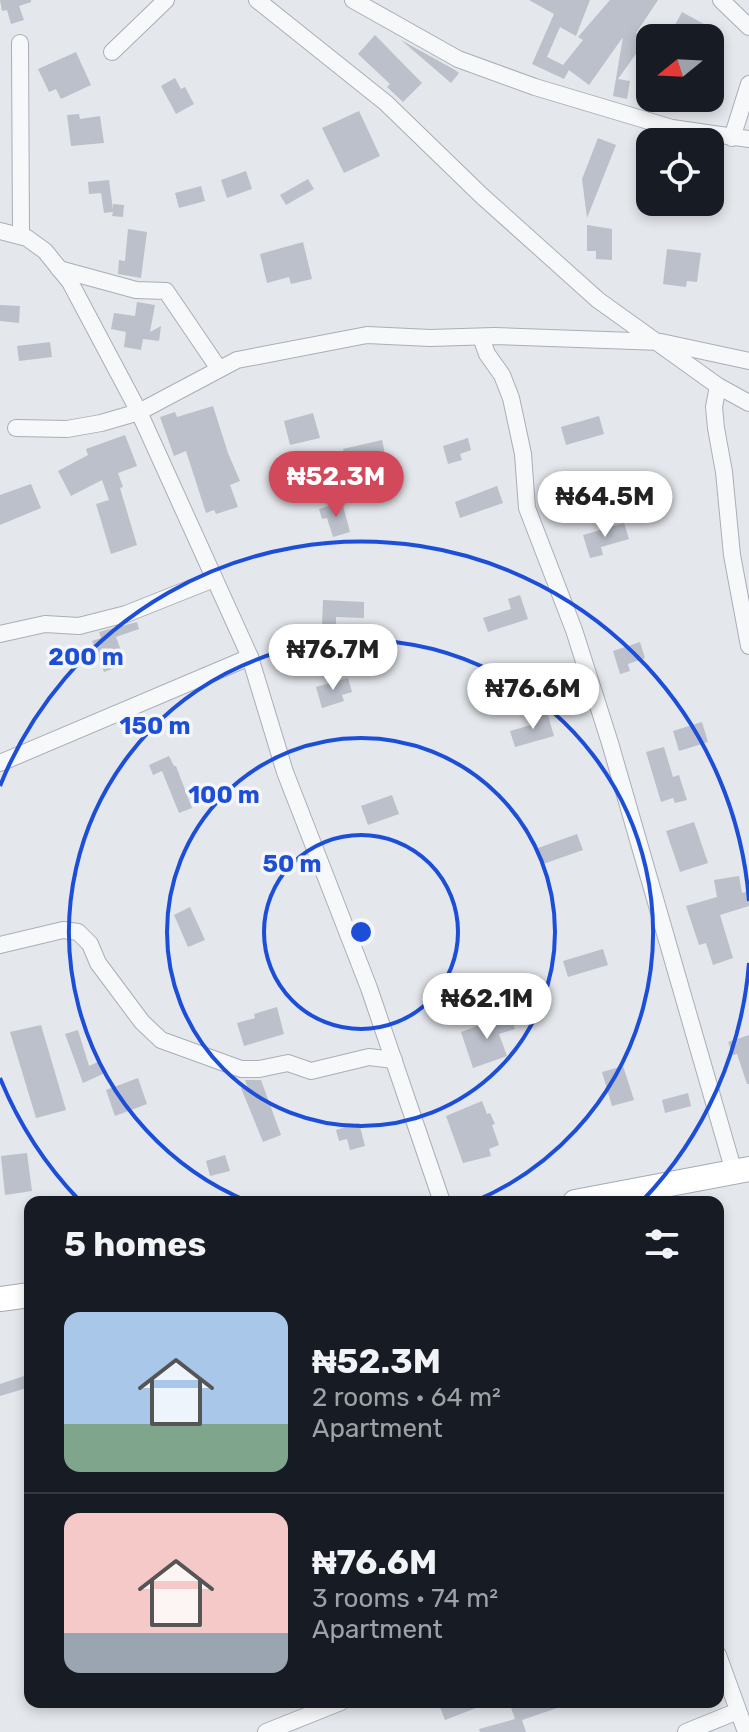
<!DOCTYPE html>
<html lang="en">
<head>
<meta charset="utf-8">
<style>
	body { margin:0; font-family:Rubik,sans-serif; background:#242831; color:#f1f3f6; height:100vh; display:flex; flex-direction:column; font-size:30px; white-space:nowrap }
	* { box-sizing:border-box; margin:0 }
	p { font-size:26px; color:#9ea1a6 }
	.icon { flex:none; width:44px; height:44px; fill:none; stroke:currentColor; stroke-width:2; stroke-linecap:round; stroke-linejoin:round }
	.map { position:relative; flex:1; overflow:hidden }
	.panel { position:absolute; left:24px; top:1196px; width:700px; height:512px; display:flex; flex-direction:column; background:#171b24; border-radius:16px; box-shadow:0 4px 12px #0003 }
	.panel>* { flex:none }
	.needle { width:52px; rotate:252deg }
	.buttons { position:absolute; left:636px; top:24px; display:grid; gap:16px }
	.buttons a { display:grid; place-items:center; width:88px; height:88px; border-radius:16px; background:#171b24; box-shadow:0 4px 12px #0003; font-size:40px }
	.price { position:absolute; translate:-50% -68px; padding:0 18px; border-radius:28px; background:#fff; color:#222; font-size:26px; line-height:52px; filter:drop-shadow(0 2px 4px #0008) }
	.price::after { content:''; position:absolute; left:50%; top:48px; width:24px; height:18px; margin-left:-12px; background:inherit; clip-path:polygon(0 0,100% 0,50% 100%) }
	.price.on { background:#d1495b; color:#fff }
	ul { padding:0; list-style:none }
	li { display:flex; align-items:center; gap:24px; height:200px; padding:0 40px }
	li+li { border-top:2px solid #363941 }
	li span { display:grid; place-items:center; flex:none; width:224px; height:160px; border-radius:16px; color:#555 }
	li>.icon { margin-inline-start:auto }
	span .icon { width:96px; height:96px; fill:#fffc; stroke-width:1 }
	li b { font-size:34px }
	h2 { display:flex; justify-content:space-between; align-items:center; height:96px; padding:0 40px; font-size:34px }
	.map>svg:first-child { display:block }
	.building { fill:#bbc0ca }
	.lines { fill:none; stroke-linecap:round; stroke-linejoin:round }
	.street-casing { stroke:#a9aeb7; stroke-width:18 }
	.primary-casing { stroke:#a3abb8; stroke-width:26 }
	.street { stroke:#f7f8fa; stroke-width:16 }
	.primary { stroke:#fff; stroke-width:24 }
	.ring { fill:none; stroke:#1d4ed8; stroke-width:4 }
	.centre { fill:#1d4ed8; stroke:#f4f6f9; stroke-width:4 }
	.ring-label { font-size:24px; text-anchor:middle; font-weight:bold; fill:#1d4ed8; stroke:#f4f6f9; stroke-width:7; stroke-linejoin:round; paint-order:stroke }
</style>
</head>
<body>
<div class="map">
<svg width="749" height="1732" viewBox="0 0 749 1732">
	<rect width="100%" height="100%" fill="#e4e7ec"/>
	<g class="building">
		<path d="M0,0H31V2L19,6L24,20L11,24L7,10L2,11Z"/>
		<path d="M529,0H590L576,36L560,27L547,57L563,65L583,40L578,37L610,0H658L636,33L646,40L618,79L630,81L627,99L613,96L623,37L589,85L569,70L564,79L532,64L554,14Z"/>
		<path d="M682,12L713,29L708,38H668Z"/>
		<path d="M375,35L422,83L403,102L387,87L390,84L358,54Z"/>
		<path d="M401,40L455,70L459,73L451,83Z"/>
		<path d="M76,52L91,85L61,99L56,89L49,92L38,69Z"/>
		<path d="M175,78L181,89L185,87L194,104L176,114L161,86Z"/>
		<path d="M359,111L380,156L344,173L322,128Z"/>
		<path d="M79,114L80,119L100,116L104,143L71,146L67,115Z"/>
		<path d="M598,138L616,145L587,218L582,179Z"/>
		<path d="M246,171L252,189L227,198L221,180Z"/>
		<path d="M308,179L314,189L286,205L280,195Z"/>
		<path d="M109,180L113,210V204L124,205L123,217L112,216L113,212L104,213L101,193L89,194L88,182Z"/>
		<path d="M201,186L205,201L179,208L175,193Z"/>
		<path d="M587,225L612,229V260L596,259V251H587Z"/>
		<path d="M128,229L147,232L141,278L118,274L119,260L125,261Z"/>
		<path d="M303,242L312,279L291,284L289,277L267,283L260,254Z"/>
		<path d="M667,249L701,253L697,282L687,281L686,287L663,284Z"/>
		<path d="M137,302L155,305L150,332L161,326L159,341L143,339L141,350L124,347L126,332L111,329L114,313L135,316Z"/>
		<path d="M0,305L20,306L19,323L0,321Z"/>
		<path d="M50,342L52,357L19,361L17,346Z"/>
		<path d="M213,406L228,453L240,481L230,485L238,507L216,514L214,510L206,513L186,451L174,456L160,417L175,412L177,417Z"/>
		<path d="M313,413L320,438L290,445L284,421Z"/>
		<path d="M599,416L604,434L566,445L561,427Z"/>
		<path d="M125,435L137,466L118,473L123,487L120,488L137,545L111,554L96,504L109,500L102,480L71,496L58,471L88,455L86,449Z"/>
		<path d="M468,438L471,450L460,454L462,460L448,464L443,446Z"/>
		<path d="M382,440L387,463L349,472L343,449Z"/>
		<path d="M31,484L41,508L0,525V495Z"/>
		<path d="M497,486L503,503L460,518L455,502Z"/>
		<path d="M342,502L350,532L333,537L327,518L322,519L319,509Z"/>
		<path d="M624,523L629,539L601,547L603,555L590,558L583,535Z"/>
		<path d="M520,595L528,619L488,632L483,618L511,609L508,599Z"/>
		<path d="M323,600L364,602V618L336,617V626L322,625Z"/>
		<path d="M137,622L139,629L116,637L126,664L104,672L92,641L101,638L99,632Z"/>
		<path d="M640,642L645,658L628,664L630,671L620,674L613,651Z"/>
		<path d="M348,678L352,692L342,695L344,701L322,708L316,687Z"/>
		<path d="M547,712L554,736L515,747L510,731L538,723L536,715Z"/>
		<path d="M702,722L708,742L679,751L673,731Z"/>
		<path d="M664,747L673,777L679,775L687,800L675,803L673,798L661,802L646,752Z"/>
		<path d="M169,756L174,766H176L192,808L179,813L162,771L153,775L149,765Z"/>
		<path d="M392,795L399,814L368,825L361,806Z"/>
		<path d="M694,822L708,863L680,872L666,831Z"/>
		<path d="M577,834L583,850L543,864L538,848Z"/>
		<path d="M739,876L742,893L749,891V906L720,915L733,958L713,965L706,943L699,945L686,906L717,897L714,880Z"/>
		<path d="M190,907L205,940L188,947L174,915Z"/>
		<path d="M603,949L608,965L568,977L563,961Z"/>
		<path d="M277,1007L284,1034L244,1046L237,1023L255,1018L254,1014Z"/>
		<path d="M510,1014L515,1029L499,1034L507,1056L473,1068L461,1032Z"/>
		<path d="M41,1025L66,1110L36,1118L10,1032Z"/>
		<path d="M78,1030L89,1066L100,1061L105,1073L83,1083L65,1034Z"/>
		<path d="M749,1035V1084H747L737,1054L733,1055L728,1042Z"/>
		<path d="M623,1066L634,1100L612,1106L602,1072Z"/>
		<path d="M138,1078L147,1104L115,1116L106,1090Z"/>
		<path d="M245,1080H261L281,1135L263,1142L241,1088L247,1086Z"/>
		<path d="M688,1093L691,1106L665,1113L662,1100Z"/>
		<path d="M482,1101L487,1114L490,1113L495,1124L492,1125L499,1145L489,1149L491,1156L463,1163L446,1116Z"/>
		<path d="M359,1123L365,1146L350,1150L347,1139L339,1141L336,1130Z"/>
		<path d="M27,1153L32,1191L5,1195L1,1156Z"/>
		<path d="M225,1155L230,1171L210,1176L206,1161Z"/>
		<path d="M30,1374V1387L0,1396V1384Z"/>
		<path d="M438,1702H489V1703L445,1720Z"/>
		<path d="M509,1702H569V1704L522,1720L526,1732H480L479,1729L515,1719Z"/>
	</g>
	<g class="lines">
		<g class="street-casing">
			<g id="street">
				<path d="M257,0L386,103L482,196L598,300L718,386L749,403"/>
				<path d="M353,0L458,59L535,87L672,128L749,139"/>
				<path d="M721,0L749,27"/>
				<path d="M20,43L21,235"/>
				<path d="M112,52L166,0"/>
				<path d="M732,138L749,84"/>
				<path d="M0,231L27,238L45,251L70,282L139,412L250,657L285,772L369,988L442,1202"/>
				<path d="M59,269L136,290L166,291L219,369"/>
				<path d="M481,337L487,354L502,375L511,398L523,454L527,508L574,630L610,743L734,1172"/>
				<path d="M718,386L714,407L716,428L724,472L732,555L749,646"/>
				<path d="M16,428L67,429L101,423L139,412L237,360L367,335L430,338L494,336L661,342L749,361"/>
				<path d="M0,634L45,624L79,626L126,614L214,579"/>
				<path d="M0,763L250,657"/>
				<path d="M0,945L63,930L78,932L90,944L98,963L142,1022L161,1040L241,1069H259L288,1063L311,1071L369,1057L394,1060"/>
				<path d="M718,1655L746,1732"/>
				<path d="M266,1732L341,1702"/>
				<path d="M686,1732L738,1711"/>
			</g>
		</g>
		<g class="primary-casing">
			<g id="primary">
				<path d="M575,1202L749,1169"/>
				<path d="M0,1299L30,1295"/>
			</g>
		</g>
		<use href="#street" class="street"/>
		<use href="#primary" class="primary"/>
	</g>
	<g class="ring">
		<circle cx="361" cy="932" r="97"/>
		<circle cx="361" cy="932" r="194"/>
		<path d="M249 1202A292 292 0 1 1 473 1202"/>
		<path d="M749 963A389 389 0 0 1 643 1200M79 1200A389 389 0 0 1 0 1078M0 786A389 389 0 0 1 749 901"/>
	</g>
	<circle cx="361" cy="932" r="12" class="centre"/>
	<g class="ring-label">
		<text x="86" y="665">200 m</text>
		<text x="155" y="734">150 m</text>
		<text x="224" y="803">100 m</text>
		<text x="292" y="872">50 m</text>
	</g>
</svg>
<div class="buttons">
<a><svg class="needle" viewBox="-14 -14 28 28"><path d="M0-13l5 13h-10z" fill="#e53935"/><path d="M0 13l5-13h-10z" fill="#9ea1a6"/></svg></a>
<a><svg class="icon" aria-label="locate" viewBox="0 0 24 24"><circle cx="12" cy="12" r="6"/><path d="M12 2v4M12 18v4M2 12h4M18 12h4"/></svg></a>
</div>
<b class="price on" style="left:336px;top:519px">₦52.3M</b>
<b class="price" style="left:605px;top:539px">₦64.5M</b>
<b class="price" style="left:333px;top:692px">₦76.7M</b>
<b class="price" style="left:533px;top:731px">₦76.6M</b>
<b class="price" style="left:487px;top:1041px">₦62.1M</b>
<section class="panel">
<h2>5 homes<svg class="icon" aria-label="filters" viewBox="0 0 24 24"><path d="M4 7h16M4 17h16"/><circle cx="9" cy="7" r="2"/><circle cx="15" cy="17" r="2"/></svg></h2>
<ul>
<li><span style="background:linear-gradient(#a9c7e8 70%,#7fa58c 0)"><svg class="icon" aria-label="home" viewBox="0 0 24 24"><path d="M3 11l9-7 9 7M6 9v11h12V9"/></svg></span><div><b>₦52.3M</b><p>2 rooms · 64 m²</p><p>Apartment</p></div></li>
<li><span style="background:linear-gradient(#f6c9c9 75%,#9aa5b1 0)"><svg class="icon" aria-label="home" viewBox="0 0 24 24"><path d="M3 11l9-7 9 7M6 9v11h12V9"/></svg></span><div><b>₦76.6M</b><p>3 rooms · 74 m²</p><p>Apartment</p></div></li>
</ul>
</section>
</div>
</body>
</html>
